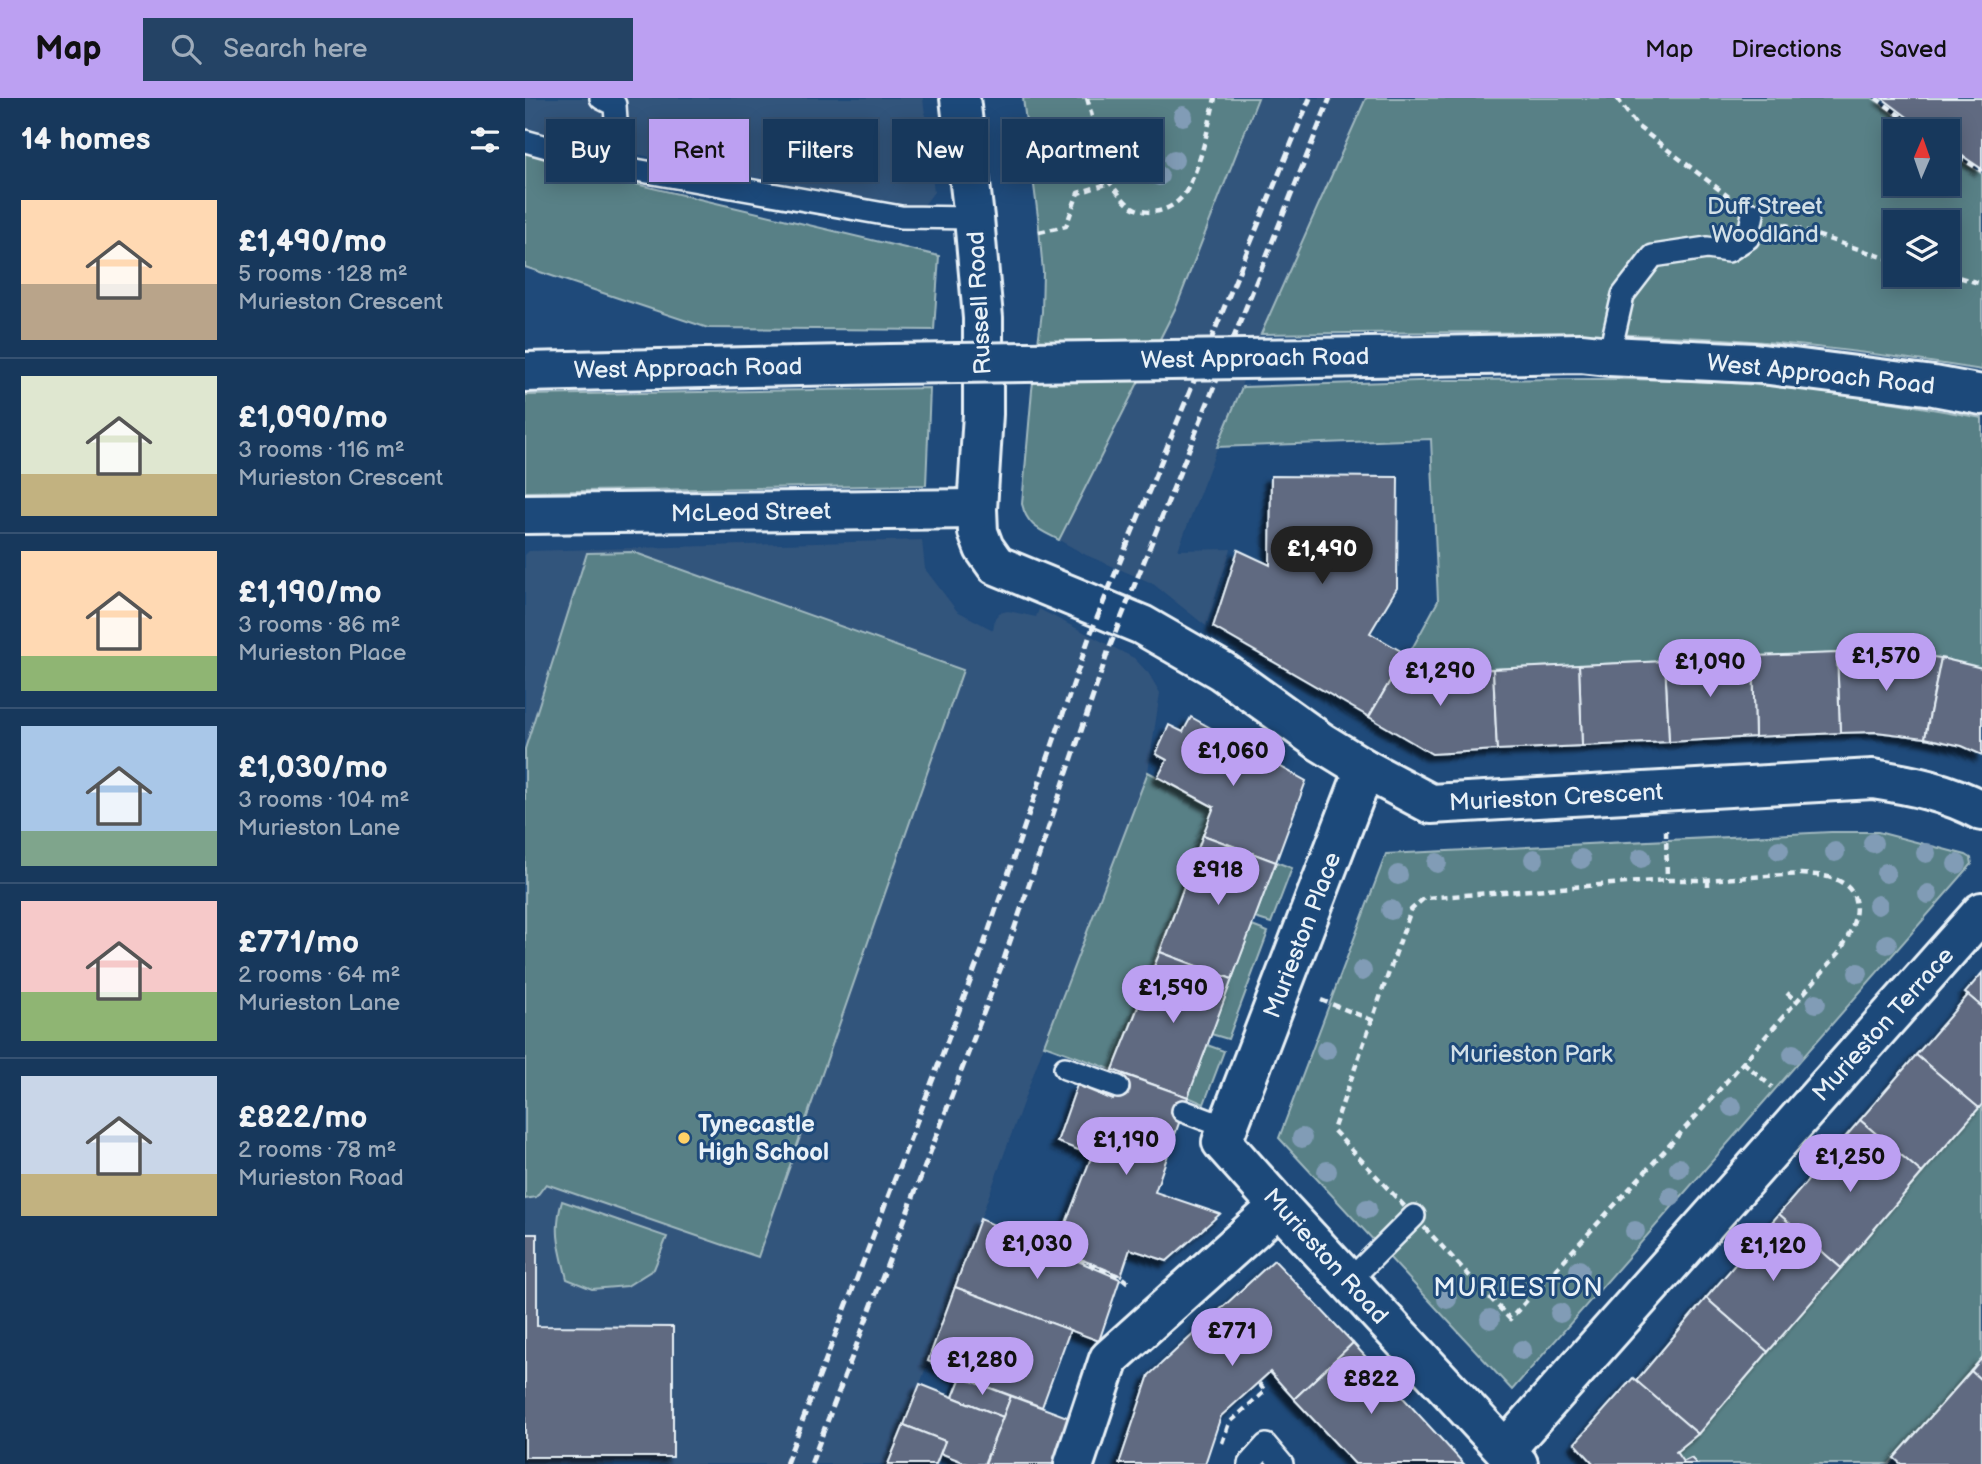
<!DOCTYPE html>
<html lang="en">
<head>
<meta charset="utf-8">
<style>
	body { margin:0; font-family:"Balsamiq Sans",sans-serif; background:#244365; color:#f1f3f6; height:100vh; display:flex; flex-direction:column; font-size:26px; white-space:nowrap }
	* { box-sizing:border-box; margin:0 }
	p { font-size:23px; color:#9eacbb }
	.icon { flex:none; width:38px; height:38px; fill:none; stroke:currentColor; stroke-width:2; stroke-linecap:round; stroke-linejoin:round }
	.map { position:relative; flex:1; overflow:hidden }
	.sheet { display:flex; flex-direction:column; background:#17385c; width:525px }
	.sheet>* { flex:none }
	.top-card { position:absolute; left:21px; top:21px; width:665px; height:63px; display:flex; gap:14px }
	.needle { width:46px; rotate:2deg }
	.controls { position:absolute; left:1358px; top:21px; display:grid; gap:14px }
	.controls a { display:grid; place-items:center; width:77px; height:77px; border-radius:0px; background:#17385c; box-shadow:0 4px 18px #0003,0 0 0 2px #365272; font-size:35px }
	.price { position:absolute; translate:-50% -60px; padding:0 16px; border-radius:24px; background:#bca0f2; color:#111; font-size:23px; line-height:46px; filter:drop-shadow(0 2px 4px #0008) }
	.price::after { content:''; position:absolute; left:50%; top:42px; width:21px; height:16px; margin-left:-10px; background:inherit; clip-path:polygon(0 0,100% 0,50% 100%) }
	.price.active { background:#222; color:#fff }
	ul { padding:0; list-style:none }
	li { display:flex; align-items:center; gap:21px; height:175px; padding:0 21px }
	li+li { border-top:2px solid #365272 }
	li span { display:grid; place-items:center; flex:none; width:196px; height:140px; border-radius:0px; color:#555 }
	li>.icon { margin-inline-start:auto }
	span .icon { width:84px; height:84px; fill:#fffc; stroke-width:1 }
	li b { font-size:30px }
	h2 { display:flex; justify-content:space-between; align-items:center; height:84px; padding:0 21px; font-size:30px }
	.tag { padding:0 24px; border-radius:0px; background:#17385c; box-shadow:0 4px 18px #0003,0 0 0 2px #365272; font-size:24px; line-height:63px }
	.tag.active { background:#bca0f2; color:#111 }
	header { display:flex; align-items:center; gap:42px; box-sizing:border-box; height:98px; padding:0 35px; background:#bca0f2; color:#111 }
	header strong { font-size:33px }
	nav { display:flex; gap:38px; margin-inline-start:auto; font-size:24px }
	.search { width:490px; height:63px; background:#244365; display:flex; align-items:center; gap:18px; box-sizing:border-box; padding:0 24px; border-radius:0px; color:#9eacbb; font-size:26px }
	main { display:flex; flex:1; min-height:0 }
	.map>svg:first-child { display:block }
	.built { fill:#32547c }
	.green { fill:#588086; stroke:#a0b8bf; stroke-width:2; fill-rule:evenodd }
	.building { fill:#606b81; stroke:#e8f1f8; stroke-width:2; filter:url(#shadow) }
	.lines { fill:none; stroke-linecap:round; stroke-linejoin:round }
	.lane-casing { stroke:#e8f1f8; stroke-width:26 }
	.street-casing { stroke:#e8f1f8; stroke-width:44 }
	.secondary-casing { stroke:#e8f1f8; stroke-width:44 }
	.path { stroke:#e8f1f8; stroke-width:4.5; stroke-dasharray:7 5; stroke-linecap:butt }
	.lane { stroke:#1f4a7a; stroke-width:21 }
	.street { stroke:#1f4a7a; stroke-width:38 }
	.secondary { stroke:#1f4a7a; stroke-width:38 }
	.rail { stroke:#e8f1f8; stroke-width:5; stroke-dasharray:10 5; stroke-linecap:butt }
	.secondary-bridge-casing { stroke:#e8f1f8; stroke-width:44; stroke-linecap:butt }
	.secondary-bridge { stroke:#1f4a7a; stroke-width:38 }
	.tree { fill:#819cb6 }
	.poi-dot { fill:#ffd166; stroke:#1f4a7a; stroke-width:2.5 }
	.labels { text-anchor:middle; stroke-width:6; stroke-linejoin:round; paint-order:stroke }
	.park-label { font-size:24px; fill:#d2e0e7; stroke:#1f4a7a }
	.street-label { font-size:24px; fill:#e8f1f8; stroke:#1f4a7a }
	.poi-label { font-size:24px; font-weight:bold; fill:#e8f1f8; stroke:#1f4a7a; text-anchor:start }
	.neighbourhood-label { font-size:26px; letter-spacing:2px; fill:#e8f1f8; stroke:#1f4a7a }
</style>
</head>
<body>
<header>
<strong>Map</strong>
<div class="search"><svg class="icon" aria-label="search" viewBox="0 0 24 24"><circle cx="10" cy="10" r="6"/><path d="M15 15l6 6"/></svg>Search here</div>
<nav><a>Map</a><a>Directions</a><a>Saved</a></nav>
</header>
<main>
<section class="sheet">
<h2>14 homes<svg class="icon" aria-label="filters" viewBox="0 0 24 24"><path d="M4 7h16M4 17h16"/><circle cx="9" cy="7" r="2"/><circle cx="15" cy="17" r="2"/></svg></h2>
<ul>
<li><span style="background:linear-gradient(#ffd9b3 60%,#b9a48a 0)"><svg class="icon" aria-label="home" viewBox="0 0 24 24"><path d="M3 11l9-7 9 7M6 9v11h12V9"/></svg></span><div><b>£1,490/mo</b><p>5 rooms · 128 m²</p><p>Murieston Crescent</p></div></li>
<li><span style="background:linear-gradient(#dfe7d0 70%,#c2b280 0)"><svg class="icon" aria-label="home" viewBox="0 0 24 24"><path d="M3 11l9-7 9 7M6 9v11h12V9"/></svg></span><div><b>£1,090/mo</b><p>3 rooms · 116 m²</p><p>Murieston Crescent</p></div></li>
<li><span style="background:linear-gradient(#ffd9b3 75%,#8fb573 0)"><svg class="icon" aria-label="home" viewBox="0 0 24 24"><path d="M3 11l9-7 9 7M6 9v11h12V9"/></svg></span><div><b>£1,190/mo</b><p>3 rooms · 86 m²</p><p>Murieston Place</p></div></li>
<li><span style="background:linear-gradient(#a9c7e8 75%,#7fa58c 0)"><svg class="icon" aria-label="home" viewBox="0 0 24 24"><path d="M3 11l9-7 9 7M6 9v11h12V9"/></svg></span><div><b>£1,030/mo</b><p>3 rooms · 104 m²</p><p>Murieston Lane</p></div></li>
<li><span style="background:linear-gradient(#f6c9c9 65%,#8fb573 0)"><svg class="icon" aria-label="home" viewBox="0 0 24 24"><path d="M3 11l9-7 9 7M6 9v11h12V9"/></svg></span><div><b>£771/mo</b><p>2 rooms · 64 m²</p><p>Murieston Lane</p></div></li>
<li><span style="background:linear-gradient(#c9d6e8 70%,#c2b280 0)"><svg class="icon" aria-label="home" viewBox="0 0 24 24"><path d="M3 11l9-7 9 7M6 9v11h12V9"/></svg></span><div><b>£822/mo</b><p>2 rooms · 78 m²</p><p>Murieston Road</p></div></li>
</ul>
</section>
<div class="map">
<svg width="1457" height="1366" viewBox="0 0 1457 1366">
	<defs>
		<filter id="shadow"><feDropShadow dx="-6" dy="6" stdDeviation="2" flood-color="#0009"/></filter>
	</defs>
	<rect width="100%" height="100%" fill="#1f4a7a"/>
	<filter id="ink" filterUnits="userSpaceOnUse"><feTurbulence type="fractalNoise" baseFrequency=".0143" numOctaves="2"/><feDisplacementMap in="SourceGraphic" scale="14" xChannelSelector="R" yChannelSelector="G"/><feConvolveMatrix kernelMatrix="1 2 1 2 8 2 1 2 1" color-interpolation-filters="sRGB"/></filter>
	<g filter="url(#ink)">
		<g class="built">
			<path d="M0,0H398L409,94L396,111L63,47L0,29Z"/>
			<path d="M733,0H841L736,236L653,452L706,451L681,528L627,485L561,457L534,442L652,207Z"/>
			<path d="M397,442L400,471L432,513L468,532L470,520L474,515L483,513L511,519L514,511L609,560L624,576L635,595L623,674L519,947L395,1286L363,1366H0V457L4,453Z"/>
		</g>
		<g class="green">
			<path d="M498,0H733L652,207L534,442C515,432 502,428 497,406L507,292L517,214L518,174L513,119Z"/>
			<path d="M841,0H1347L1392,33H1370V86H1423V54L1457,76V272C1371,258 1285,246 1198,241C1044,232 890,234 736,236ZM1370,124H1423V177H1370Z"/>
			<path d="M0,53L115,87L414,158L409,232L183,230L0,169Z"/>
			<path d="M922,282C1021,282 1121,278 1220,286C1300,292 1378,305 1457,320V570C1423,560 1388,556 1352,554L915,573L883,558L913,503L906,341L692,349L717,289Z"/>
			<path d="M405,290L401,387L0,394V297Z"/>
			<path d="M108,454L438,572L233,1159L21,1086L11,1099L0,1101V651L62,455Z"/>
			<path d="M623,674L689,709L588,972L519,947Z"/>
			<path d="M1306,734H1353L1441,757L1446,760L1447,766L987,1292L754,1040L861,756Z"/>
			<path d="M751,764L767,770L746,825L730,820Z"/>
			<path d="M727,828L743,834L703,941L686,936Z"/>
			<path d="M682,947L699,953L679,1006L663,999Z"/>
			<path d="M1457,1006V1260L1364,1366H1172L1166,1360L1158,1364L1151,1354L1173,1335Z"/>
			<path d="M37,1103L142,1139L129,1171L102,1188L67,1191L42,1181C35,1152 28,1133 37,1103Z"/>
		</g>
		<g class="building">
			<path d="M1357,0H1457V71L1423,48V33H1401Z"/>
			<path d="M746,378L873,379L872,490L845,535L881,556L844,619L688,529L713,452L745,467Z"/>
			<path d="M1352,554L1385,556L1416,560L1400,640L1351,634L1315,635L1312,555Z"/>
			<path d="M1312,555L1315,635L1230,639L1228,558Z"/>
			<path d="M881,556L915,573L968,571L972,652L907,656L844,619Z"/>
			<path d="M1228,558L1230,639L1144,644L1140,563Z"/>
			<path d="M1416,560L1457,570V657L1437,648L1400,640Z"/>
			<path d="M1140,563L1144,644L1057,648L1054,567Z"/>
			<path d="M1054,567L1057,648L972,652L968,571Z"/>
			<path d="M666,619L781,683L751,764L678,737L689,709L633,679L642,662L631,656L644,627L658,634Z"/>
			<path d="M678,737L751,764L707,881L635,854Z"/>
			<path d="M635,854L707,881L663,999L588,972Z"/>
			<path d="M1457,875V909L1440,895Z"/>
			<path d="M1443,897L1457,909V1006L1454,1010L1391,957Z"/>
			<path d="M1391,957L1454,1010L1397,1075L1335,1022Z"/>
			<path d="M598,976L663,999L630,1094L695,1116L642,1163L605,1151L596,1178L531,1151L567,1057L532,1044L552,987L588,1002Z"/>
			<path d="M1335,1022L1397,1075L1316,1170L1254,1116Z"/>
			<path d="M1254,1116L1316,1170L1243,1254L1181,1200Z"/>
			<path d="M455,1121L595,1181L574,1243L430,1189Z"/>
			<path d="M0,1136H12V1228L148,1229V1359H0Z"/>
			<path d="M749,1162L828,1245L769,1301L745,1274L696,1318L680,1366H594L624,1277Z"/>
			<path d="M430,1189L545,1232L517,1309L436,1279L403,1263Z"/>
			<path d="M1181,1200L1243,1254L1173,1336L1111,1283Z"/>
			<path d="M828,1245L939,1366H830L769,1301Z"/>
			<path d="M1457,1260V1283L1446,1273Z"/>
			<path d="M1446,1273L1457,1283V1366H1376L1369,1360Z"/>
			<path d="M436,1279L486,1298L478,1319L428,1299Z"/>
			<path d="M1108,1280L1173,1336L1151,1354L1158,1364L1166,1360L1172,1366H1069L1050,1345Z"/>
			<path d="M395,1286L478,1319L459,1366H443L415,1355L420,1343L379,1327Z"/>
			<path d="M486,1298L545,1320L528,1366H460Z"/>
			<path d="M379,1327L420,1343L411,1366H363Z"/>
		</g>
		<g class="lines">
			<g class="lane-casing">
				<g id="lane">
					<path d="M76,0L90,7L94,69"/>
					<path d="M0,43L94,69L376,119L449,120"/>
					<path d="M1084,258L1098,197L1128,158L1182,150L1203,153L1223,140L1228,116"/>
					<path d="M540,970L593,989"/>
					<path d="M658,1013L703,1030"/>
					<path d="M823,1184L889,1118"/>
					<path d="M724,1366L741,1347L757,1366"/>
				</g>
			</g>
			<g class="street-casing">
				<g id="street">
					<path d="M435,0L449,120L458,220V316L452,411L453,434L459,450L471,467L617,527L697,573L796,644L840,671L906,706L1348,681C1386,687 1423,694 1457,713"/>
					<path d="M0,416L452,411"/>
					<path d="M840,671L697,1044L754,1108L993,1366"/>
					<path d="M980,1352L1457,814"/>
					<path d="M549,1366L584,1261L754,1108"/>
				</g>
			</g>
			<g class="secondary-casing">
				<g id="secondary">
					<path d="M789,260L1056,255L1084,258L1229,265L1409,288L1457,297"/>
					<path d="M0,274L366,266"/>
				</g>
			</g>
			<g class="path">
				<path d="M562,0L585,85C592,93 598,103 607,109C627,121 653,110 663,90C677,62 683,30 690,0"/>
				<path d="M1092,0L1112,28L1204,99"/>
				<path d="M1351,0L1396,33"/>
				<path d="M1423,52L1457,73"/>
				<path d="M1258,126L1370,163"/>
				<path d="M514,134L541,128L553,95L585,85"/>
				<path d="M1423,176L1457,186"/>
				<path d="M1141,732L1142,782"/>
				<path d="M1276,776C1289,777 1304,777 1316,784C1344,800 1326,835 1314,855L1173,1016L985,1221L808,1032L886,812L899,800L1142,782H1179Z"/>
				<path d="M1183,781V793"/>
				<path d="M1262,895L1271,903"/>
				<path d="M796,902L847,922"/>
				<path d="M1218,964L1247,989"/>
				<path d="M531,1152L596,1179L606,1187"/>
				<path d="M697,1345L704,1325L740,1293L733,1284"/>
			</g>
			<use href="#lane" class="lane"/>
			<use href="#street" class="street"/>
			<use href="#secondary" class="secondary"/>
			<g class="rail">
				<path d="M261,1366L456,855L565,537L785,0"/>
				<path d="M286,1366L478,864L585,548L805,0"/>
			</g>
			<g class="secondary-bridge-casing">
				<path id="secondary-bridge" d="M366,266L789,260"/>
			</g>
			<use href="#secondary-bridge" class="secondary-bridge"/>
		</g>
		<g class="tree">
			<circle cx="658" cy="18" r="10"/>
			<circle cx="599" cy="40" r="10"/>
			<circle cx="607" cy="60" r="10"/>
			<circle cx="649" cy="62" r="10"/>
			<circle cx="634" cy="78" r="10"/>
			<circle cx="1348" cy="745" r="10"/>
			<circle cx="1254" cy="752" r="10"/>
			<circle cx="1310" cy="754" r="10"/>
			<circle cx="1401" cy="755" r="10"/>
			<circle cx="1116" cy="760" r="10"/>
			<circle cx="1009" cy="761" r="10"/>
			<circle cx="1056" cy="761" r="10"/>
			<circle cx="912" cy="765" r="10"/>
			<circle cx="1432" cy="766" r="10"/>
			<circle cx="1361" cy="775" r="10"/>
			<circle cx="873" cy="777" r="10"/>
			<circle cx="1403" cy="796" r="10"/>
			<circle cx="1353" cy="807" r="10"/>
			<circle cx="866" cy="812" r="10"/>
			<circle cx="1362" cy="846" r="10"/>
			<circle cx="837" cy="873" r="10"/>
			<circle cx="1333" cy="875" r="10"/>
			<circle cx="1291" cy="905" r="10"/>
			<circle cx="801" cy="952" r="10"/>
			<circle cx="1268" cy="956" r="10"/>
			<circle cx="1207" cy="1009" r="10"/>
			<circle cx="777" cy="1040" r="10"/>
			<circle cx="1154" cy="1070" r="10"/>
			<circle cx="802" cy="1073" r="10"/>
			<circle cx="1146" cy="1099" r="10"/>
			<circle cx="842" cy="1111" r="10"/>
			<circle cx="1110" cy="1133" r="10"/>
			<circle cx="1054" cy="1172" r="10"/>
			<circle cx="922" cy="1201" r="10"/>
			<circle cx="1035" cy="1215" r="10"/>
			<circle cx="965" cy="1221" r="10"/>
			<circle cx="997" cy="1252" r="10"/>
		</g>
	</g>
	<circle class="poi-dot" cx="159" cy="1040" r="7"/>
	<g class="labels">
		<g class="park-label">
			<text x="1240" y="116">Duff Street<tspan x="1240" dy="28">Woodland</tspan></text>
			<text x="1006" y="964">Murieston Park</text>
		</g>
		<g class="street-label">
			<text transform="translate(454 205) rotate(-93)" y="8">Russell Road</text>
			<text transform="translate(730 260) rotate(-1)" y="8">West Approach Road</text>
			<text transform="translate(163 270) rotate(-1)" y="8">West Approach Road</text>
			<text transform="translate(1296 276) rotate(6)" y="8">West Approach Road</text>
			<text transform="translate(226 414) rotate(-1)" y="8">McLeod Street</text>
			<text transform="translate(1031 699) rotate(-3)" y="8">Murieston Crescent</text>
			<text transform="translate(777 837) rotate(-69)" y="8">Murieston Place</text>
			<text transform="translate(1358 926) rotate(-48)" y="8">Murieston Terrace</text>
			<text transform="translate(801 1158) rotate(48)" y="8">Murieston Road</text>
		</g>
		<g class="poi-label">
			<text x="173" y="1034">Tynecastle<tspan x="173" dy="28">High School</tspan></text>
		</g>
		<g class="neighbourhood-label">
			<text x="994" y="1198">MURIESTON</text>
		</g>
	</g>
</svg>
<div class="controls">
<a><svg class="needle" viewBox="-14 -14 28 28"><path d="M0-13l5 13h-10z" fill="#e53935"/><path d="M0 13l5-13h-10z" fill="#9eacbb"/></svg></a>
<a><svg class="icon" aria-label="layers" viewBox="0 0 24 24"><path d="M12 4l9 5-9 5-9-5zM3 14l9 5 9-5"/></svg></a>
</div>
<b class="price active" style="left:797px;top:488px">£1,490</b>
<b class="price" style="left:1361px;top:595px">£1,570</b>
<b class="price" style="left:1185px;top:601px">£1,090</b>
<b class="price" style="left:915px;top:610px">£1,290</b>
<b class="price" style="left:708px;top:690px">£1,060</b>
<b class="price" style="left:693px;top:809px">£918</b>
<b class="price" style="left:648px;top:927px">£1,590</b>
<b class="price" style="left:601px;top:1079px">£1,190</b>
<b class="price" style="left:1325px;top:1096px">£1,250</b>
<b class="price" style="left:512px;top:1183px">£1,030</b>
<b class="price" style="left:1248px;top:1185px">£1,120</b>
<b class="price" style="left:707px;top:1270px">£771</b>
<b class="price" style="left:457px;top:1299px">£1,280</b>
<b class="price" style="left:846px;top:1318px">£822</b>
<div class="top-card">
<a class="tag">Buy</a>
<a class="tag active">Rent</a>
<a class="tag">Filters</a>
<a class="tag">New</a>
<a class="tag">Apartment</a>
</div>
</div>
</main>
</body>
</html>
